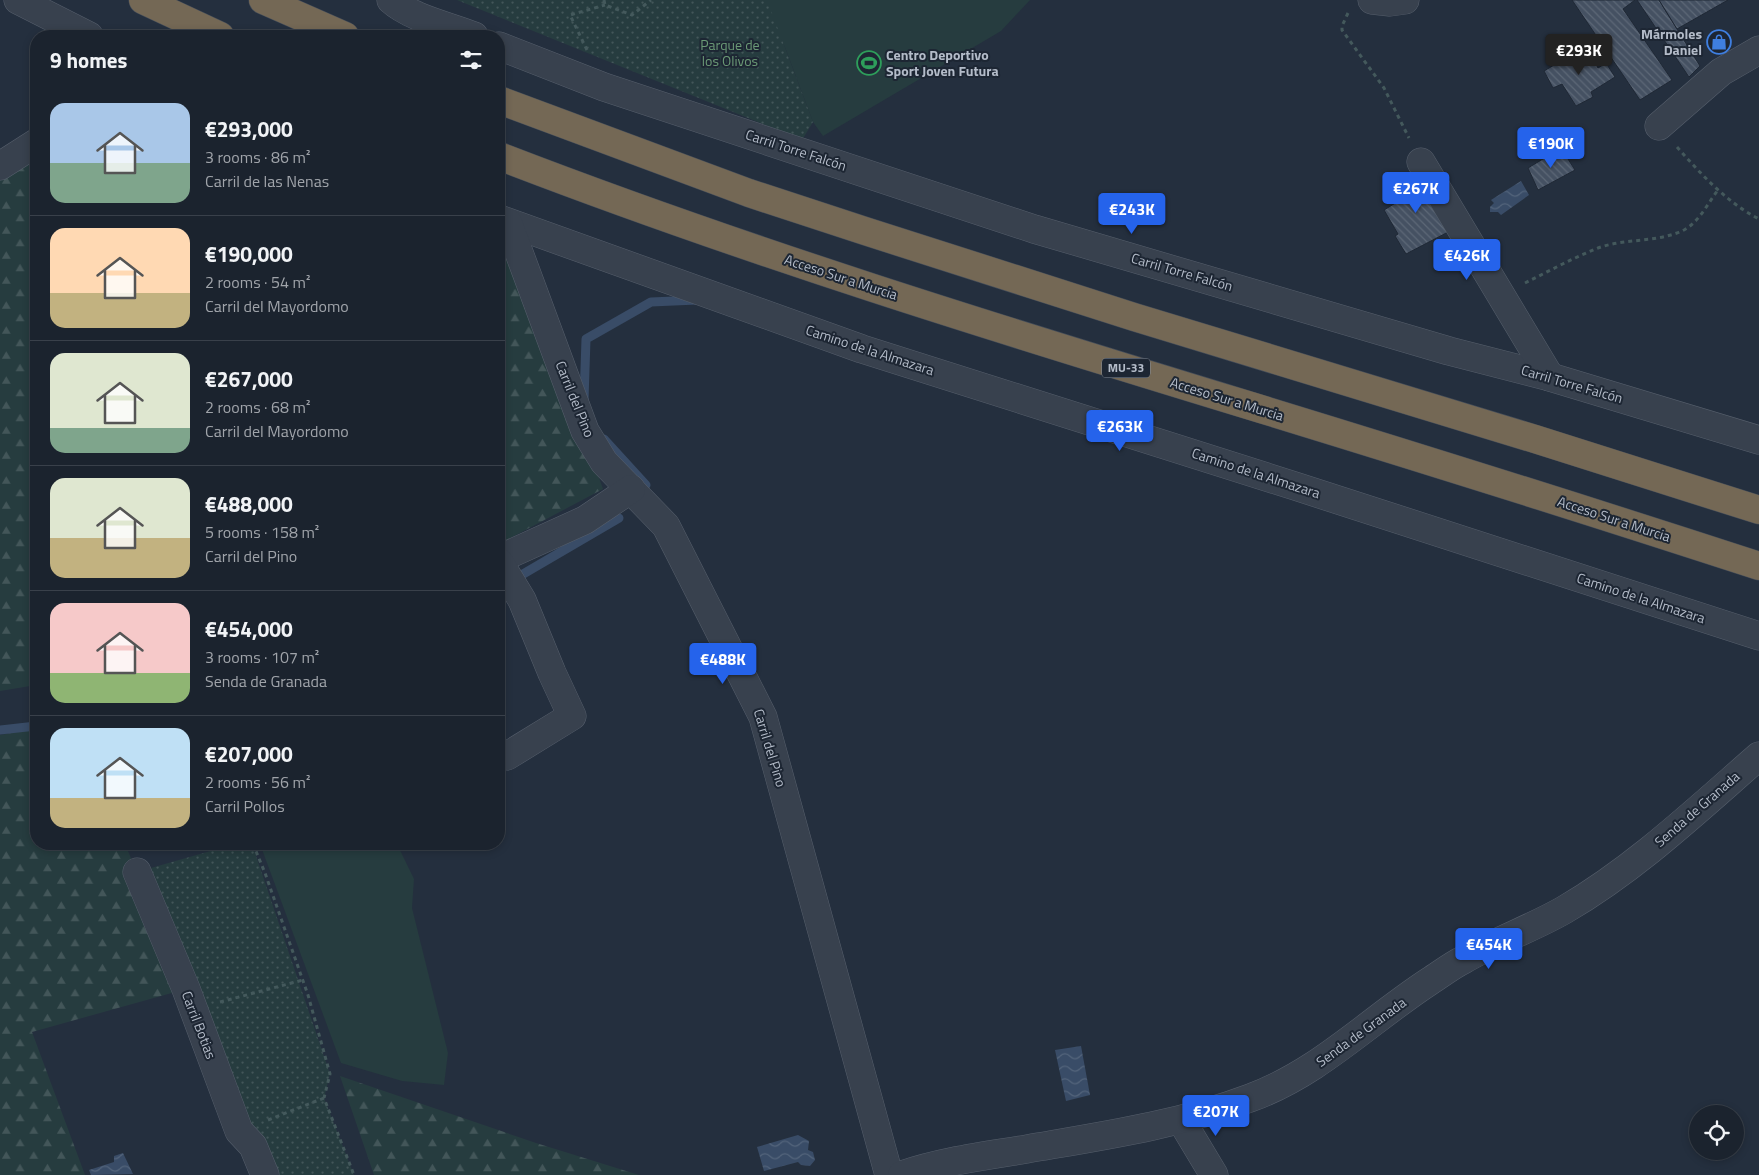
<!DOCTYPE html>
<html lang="en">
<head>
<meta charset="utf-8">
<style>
	body { margin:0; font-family:"Titillium Web",sans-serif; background:#282f3a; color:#f1f3f6; height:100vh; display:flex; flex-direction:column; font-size:19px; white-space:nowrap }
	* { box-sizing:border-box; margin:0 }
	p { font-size:16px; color:#a0a4aa }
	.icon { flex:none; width:28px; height:28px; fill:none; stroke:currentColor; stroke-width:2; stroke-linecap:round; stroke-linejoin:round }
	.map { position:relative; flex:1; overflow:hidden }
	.side { position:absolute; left:30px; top:30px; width:475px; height:820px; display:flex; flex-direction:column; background:#1b232e; border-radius:20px; box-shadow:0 2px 8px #0003,0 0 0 1px #39404a }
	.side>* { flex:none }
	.controls { position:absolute; left:1689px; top:1105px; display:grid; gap:10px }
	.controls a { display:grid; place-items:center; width:55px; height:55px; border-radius:50%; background:#1b232e; box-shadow:0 2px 8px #0003,0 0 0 1px #39404a; font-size:25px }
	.price { position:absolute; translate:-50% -42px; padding:0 11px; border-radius:5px; background:#2563eb; color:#fff; font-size:16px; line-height:32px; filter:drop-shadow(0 1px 2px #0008) }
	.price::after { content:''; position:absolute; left:50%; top:30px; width:15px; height:11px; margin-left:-8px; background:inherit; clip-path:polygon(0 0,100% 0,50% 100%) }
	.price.active { background:#222; color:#fff }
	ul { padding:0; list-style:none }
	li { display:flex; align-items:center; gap:15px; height:125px; padding:0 20px }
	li+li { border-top:1px solid #39404a }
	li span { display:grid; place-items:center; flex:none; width:140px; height:100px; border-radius:15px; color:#555 }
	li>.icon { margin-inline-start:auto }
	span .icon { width:60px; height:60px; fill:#fffc; stroke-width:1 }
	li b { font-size:21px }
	h2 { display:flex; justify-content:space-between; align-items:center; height:60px; padding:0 20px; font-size:21px }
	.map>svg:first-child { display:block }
	.green { fill:#263c3f }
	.forest { fill:url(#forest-firs) }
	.park { fill:url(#park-dots) }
	.water { fill:url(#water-waves) }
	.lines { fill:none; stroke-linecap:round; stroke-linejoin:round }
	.stream { stroke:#394c67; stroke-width:9 }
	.building { fill:url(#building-back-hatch); stroke:#1f2835 }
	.minor-casing { stroke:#565f6c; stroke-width:29 }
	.highway-casing { stroke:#434c59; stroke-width:29 }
	.path { stroke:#44595c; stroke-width:3; stroke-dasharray:4 4; stroke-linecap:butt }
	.minor { stroke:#38414e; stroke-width:28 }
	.highway { stroke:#746855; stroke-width:28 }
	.labels { text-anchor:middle; stroke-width:4; stroke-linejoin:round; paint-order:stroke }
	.shield { fill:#1d2633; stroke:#878f9c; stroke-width:1 }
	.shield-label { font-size:12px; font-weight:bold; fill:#b4bcc9 }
	.poi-label { font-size:14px; font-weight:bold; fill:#b4bcc9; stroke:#1d2633; text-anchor:end }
	.park-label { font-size:14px; fill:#6b9a76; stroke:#1d2633 }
	.street-label { font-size:14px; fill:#b4bcc9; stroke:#1d2633 }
</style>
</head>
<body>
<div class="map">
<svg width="1759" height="1175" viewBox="0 0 1759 1175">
	<defs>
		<pattern id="forest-firs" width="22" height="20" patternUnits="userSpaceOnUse" patternTransform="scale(1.25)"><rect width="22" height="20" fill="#263c3f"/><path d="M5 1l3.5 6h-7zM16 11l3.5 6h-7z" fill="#435659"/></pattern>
		<pattern id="park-dots" width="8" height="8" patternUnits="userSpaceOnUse" patternTransform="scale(1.25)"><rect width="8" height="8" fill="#263c3f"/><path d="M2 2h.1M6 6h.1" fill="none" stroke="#435659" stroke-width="1.8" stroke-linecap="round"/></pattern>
		<pattern id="water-waves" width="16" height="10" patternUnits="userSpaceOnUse" patternTransform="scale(1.25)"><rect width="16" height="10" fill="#394c67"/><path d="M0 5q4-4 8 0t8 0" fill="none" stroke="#53647b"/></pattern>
		<pattern id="building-back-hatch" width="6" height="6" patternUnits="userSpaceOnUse" patternTransform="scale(1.25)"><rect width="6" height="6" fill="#455162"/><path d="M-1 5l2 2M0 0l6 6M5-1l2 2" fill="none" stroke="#5d6877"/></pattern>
	</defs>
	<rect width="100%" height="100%" fill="#242f3e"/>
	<g class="green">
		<path d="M764,0H1030L1001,31L823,136L813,122L786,50Z"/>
		<path d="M260,844H397L414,879L412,908L448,1053L444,1085L402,1081L341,1063Z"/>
	</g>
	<g class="forest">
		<path d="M36,144V685L0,691V167Z"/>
		<path d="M499,219L508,223L603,489L499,544Z"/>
		<path d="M36,729V844H125L186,989L32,1032L85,1175H0V735Z"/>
		<path d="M340,1076L536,1143L639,1175H374Z"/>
	</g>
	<g class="park">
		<path d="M457,0H767L813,122L802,140Z"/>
		<path d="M235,844H252L330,1074L324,1098L354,1175H261L137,872Z"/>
	</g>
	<g class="water">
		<path d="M1521,181L1529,195L1501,215L1498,212H1490V207L1494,203L1491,200Z"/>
		<path d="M1081,1046L1090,1095L1066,1101L1055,1050Z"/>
		<path d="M798,1135L809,1141L808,1150L813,1152L815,1160L810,1166L801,1165L798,1162L764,1171L757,1147Z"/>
		<path d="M123,1153L133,1174L91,1175L89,1170L114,1162V1156Z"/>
	</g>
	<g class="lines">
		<g class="stream">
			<path d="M584,400L586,339L651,302L697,300"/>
			<path d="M604,439L646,485"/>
			<path d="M518,577L619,518"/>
			<path d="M0,730L36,726"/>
		</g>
	</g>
	<g class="building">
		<path d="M1572,0H1635L1623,9L1672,80L1640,100Z"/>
		<path d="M1637,0H1659L1700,66L1689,77Z"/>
		<path d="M1659,0H1728L1677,29Z"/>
		<path d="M1586,46L1598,68L1606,63L1615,77L1591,92L1593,97L1576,106L1562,84L1553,88L1544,71Z"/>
		<path d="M1561,148L1575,170L1538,190L1528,168Z"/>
		<path d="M1420,169L1427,180L1409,192L1412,197L1430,187L1452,230L1406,254L1395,236L1398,234L1384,210L1397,202L1390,187Z"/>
	</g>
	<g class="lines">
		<g class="minor-casing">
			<g id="minor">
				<path d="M18,0L89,36"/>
				<path d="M391,0C411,18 449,26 474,36"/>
				<path d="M1372,0L1390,2L1405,0"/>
				<path d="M499,46L604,87L1034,229L1449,351L1550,377L1759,440"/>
				<path d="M1659,126L1721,72L1759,50"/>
				<path d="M1421,162L1550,377"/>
				<path d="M0,166L36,143"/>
				<path d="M499,219L862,349L1298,487L1759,636"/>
				<path d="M508,223L585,431L604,462L666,526L763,717L889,1175"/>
				<path d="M499,559L585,520L631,489"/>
				<path d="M499,562L522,600L552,673L572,716L507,756"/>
				<path d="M137,872L186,989L239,1131L253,1146L265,1175"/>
				<path d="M1181,1120L1214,1175"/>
				<path d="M902,1175C943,1161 985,1156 1027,1149C1102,1136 1178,1125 1250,1098C1319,1073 1370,1020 1430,981C1441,974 1451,966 1463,960C1495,941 1531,929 1564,910C1636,868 1697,810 1759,756"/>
			</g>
		</g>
		<g class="highway-casing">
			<g id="highway">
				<path d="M143,0L220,36"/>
				<path d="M263,0L345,36"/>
				<path d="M499,100L749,193L865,231L1134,317L1535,439L1759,510"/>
				<path d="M499,156C745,251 998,329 1251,406C1421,458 1590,511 1759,566"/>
			</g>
		</g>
		<g class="path">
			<path d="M604,0L605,5L632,15L651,0"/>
			<path d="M1348,13L1342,26V30L1384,88L1409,138"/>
			<path d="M587,50L570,15L605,5"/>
			<path d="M1677,147C1701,174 1726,202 1759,219"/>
			<path d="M1525,283C1549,271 1573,258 1598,248C1625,238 1657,243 1684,230C1699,222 1708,203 1718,190"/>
			<path d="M253,844L265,873L308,995L330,1074L324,1098L354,1175"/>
			<path d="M220,1002L303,980"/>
			<path d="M268,1120L324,1098"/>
		</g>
		<use href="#minor" class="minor"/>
		<use href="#highway" class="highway"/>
	</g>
	<defs>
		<g id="shop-ring" transform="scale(1.25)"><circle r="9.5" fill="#1d2633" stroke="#3f7fe0" stroke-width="1.5"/><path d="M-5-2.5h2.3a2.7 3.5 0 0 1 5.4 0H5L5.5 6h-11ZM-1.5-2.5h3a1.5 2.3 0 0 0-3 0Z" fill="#3f7fe0"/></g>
		<g id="stadium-ring" transform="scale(1.25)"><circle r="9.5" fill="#1d2633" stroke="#2e9e5b" stroke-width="1.5"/><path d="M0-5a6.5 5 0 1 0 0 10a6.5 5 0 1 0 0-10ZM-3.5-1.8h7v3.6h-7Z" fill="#2e9e5b"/></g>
	</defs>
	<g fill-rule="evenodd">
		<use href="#shop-ring" x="1719" y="42"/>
		<use href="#stadium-ring" x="869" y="63"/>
	</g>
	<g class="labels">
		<rect class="shield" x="1102" y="358.5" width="48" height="19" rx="4"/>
		<g class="shield-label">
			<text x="1126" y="372">MU-33</text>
		</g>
		<g class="poi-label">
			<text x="1702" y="39">Mármoles<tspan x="1702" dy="16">Daniel</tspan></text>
			<text x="886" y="60" text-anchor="start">Centro Deportivo<tspan x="886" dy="16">Sport Joven Futura</tspan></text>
		</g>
		<g class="park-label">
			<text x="730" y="50">Parque de<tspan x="730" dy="16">los Olivos</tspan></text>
		</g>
		<g class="street-label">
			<text transform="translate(796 150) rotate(18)" y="5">Carril Torre Falcón</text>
			<text transform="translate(1182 272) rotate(16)" y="5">Carril Torre Falcón</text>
			<text transform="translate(841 277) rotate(18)" y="5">Acceso Sur a Murcia</text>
			<text transform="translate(870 350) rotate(18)" y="5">Camino de la Almazara</text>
			<text transform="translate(1572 384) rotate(16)" y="5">Carril Torre Falcón</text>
			<text transform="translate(575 399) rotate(68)" y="5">Carril del Pino</text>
			<text transform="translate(1227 399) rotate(17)" y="5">Acceso Sur a Murcia</text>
			<text transform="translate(1256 473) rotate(18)" y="5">Camino de la Almazara</text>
			<text transform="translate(1614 519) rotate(18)" y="5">Acceso Sur a Murcia</text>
			<text transform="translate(1641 598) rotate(18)" y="5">Camino de la Almazara</text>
			<text transform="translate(770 748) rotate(73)" y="5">Carril del Pino</text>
			<text transform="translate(1697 809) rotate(-41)" y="5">Senda de Granada</text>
			<text transform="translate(199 1025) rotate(69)" y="5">Carril Botias</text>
			<text transform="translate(1361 1032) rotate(-36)" y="5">Senda de Granada</text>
		</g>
	</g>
</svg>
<div class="controls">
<a><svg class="icon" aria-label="locate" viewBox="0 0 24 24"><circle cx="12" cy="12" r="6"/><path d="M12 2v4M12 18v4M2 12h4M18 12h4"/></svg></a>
</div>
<b class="price active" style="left:1579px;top:76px">€293K</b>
<b class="price" style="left:1551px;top:169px">€190K</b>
<b class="price" style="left:1416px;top:214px">€267K</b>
<b class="price" style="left:1132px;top:235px">€243K</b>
<b class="price" style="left:1467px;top:281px">€426K</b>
<b class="price" style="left:1120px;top:452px">€263K</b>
<b class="price" style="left:723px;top:685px">€488K</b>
<b class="price" style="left:1489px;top:970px">€454K</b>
<b class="price" style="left:1216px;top:1137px">€207K</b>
<section class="side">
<h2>9 homes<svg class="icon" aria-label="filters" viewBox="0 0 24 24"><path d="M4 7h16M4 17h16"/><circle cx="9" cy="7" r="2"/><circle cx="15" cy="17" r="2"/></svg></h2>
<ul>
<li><span style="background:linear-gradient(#a9c7e8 60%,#7fa58c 0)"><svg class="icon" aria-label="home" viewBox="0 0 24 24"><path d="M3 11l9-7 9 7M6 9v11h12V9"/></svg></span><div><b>€293,000</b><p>3 rooms · 86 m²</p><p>Carril de las Nenas</p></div></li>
<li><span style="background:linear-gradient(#ffd9b3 65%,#c2b280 0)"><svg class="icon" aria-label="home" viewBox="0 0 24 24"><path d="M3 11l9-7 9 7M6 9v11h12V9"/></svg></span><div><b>€190,000</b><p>2 rooms · 54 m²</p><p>Carril del Mayordomo</p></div></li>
<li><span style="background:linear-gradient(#dfe7d0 75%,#7fa58c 0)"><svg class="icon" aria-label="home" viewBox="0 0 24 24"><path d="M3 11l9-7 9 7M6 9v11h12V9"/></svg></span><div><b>€267,000</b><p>2 rooms · 68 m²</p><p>Carril del Mayordomo</p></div></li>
<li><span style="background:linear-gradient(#dfe7d0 60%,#c2b280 0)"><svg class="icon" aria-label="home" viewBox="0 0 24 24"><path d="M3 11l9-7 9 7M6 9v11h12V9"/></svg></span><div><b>€488,000</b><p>5 rooms · 158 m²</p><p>Carril del Pino</p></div></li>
<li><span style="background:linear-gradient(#f6c9c9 70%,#8fb573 0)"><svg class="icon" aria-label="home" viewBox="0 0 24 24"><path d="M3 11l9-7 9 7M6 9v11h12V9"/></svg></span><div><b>€454,000</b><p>3 rooms · 107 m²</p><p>Senda de Granada</p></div></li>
<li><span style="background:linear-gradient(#bfe0f5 70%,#c2b280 0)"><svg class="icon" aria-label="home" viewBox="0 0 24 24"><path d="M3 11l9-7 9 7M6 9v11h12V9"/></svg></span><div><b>€207,000</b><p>2 rooms · 56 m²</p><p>Carril Pollos</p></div></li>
</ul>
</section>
</div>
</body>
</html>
